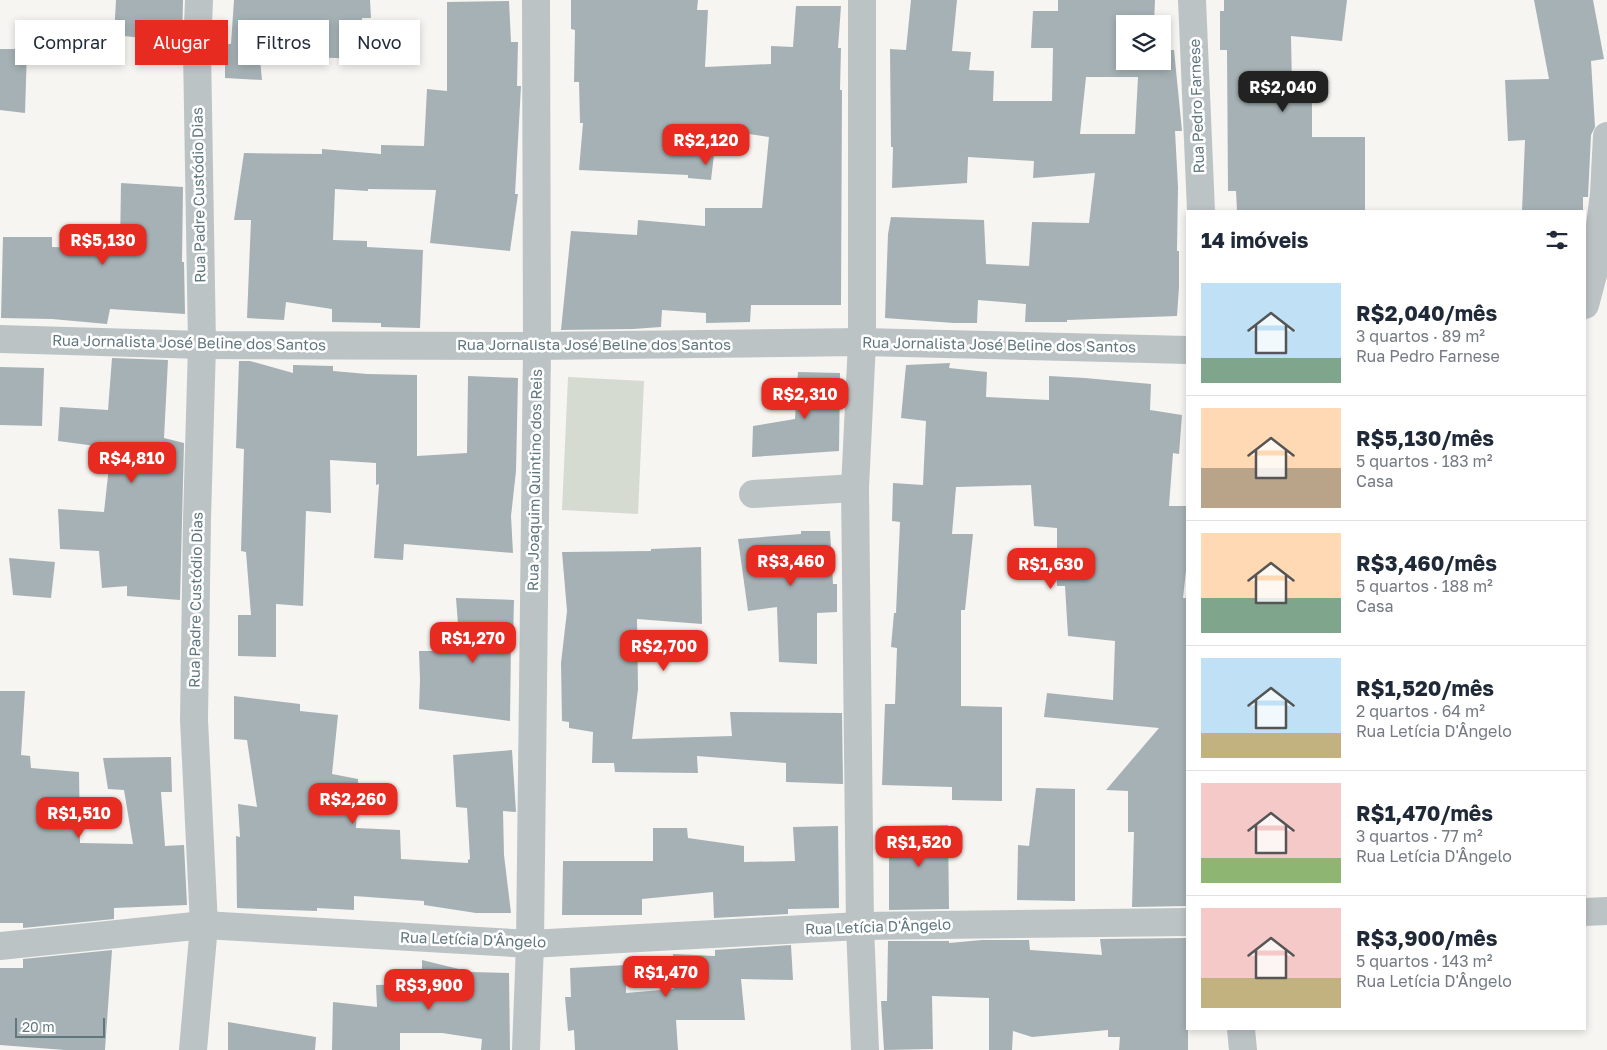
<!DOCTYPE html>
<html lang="pt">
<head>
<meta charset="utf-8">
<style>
	body { margin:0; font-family:"Golos Text",sans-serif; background:#f2f2f3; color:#1f2937; height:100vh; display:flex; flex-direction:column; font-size:19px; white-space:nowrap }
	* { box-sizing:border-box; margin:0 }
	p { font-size:16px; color:#747a83 }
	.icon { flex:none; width:28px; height:28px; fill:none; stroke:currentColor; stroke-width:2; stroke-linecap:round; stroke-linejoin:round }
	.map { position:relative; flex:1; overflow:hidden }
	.side { position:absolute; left:1186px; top:210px; width:400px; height:820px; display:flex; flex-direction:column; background:#fff; border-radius:0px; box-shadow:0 2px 8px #0003 }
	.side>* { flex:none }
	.top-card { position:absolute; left:15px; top:20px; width:475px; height:45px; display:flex; gap:10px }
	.buttons { position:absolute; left:1116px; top:15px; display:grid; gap:10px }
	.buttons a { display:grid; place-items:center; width:55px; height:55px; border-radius:0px; background:#fff; box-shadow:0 2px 8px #0003; font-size:25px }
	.scale { position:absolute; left:15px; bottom:12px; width:90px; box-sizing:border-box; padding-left:5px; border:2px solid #60777e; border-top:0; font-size:14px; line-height:18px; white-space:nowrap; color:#60777e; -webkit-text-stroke:4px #fff; paint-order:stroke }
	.price { position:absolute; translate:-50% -42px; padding:0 11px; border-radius:10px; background:#e82b21; color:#fff; font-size:16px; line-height:32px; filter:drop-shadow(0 1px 2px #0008) }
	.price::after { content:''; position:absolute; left:50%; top:30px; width:15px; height:11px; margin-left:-8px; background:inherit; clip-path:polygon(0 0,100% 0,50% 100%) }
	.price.current { background:#222; color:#fff }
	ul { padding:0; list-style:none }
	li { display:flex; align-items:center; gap:15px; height:125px; padding:0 15px }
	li+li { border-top:1px solid #e0e1e3 }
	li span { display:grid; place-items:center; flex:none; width:140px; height:100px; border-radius:0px; color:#555 }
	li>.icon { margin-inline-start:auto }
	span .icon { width:60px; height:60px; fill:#fffc; stroke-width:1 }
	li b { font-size:21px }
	h2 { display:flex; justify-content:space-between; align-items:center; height:60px; padding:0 15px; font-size:21px }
	.tag { padding:0 18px; border-radius:0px; background:#fff; box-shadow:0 2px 8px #0003; font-size:18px; line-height:45px }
	.tag.current { background:#e82b21; color:#fff }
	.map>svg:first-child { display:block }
	.green { fill:#d6dbd1 }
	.building { fill:#a5b1b4; fill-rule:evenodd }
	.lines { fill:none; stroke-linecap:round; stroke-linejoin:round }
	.minor { stroke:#bcc3c5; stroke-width:28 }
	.labels { text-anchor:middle; stroke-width:5; stroke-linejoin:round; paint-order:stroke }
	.street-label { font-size:15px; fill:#60777e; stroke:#fff }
</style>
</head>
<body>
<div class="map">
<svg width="1607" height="1050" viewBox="0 0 1607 1050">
	<rect width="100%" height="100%" fill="#f6f5f2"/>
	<path class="green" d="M568,377L644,381L638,514L562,510Z"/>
	<g class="building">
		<path d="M116,0H183L182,42L114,35Z"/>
		<path d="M234,0H370L371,18H362V59L309,57V23L257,28L262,80L225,78V44H231Z"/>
		<path d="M571,0H698L697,10H708L705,67L771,64V46L793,47L796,6H841L838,48H841L840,90H842L841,305H751L750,322L706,323V313L662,310L661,327L633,329L561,330L571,231L637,235L638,220L705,226V208H762L769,137L717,129L711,180L688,178V175L579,170L583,123H580L579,82H574L575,30L571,29Z"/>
		<path d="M911,0H957L952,51L971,52L969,70L994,71L993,101H1052L1053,48H1031L1033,11H1058V0H1155L1154,24H1125V61H1162V50H1174L1182,131H1175L1178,187L1177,251H1179V287L1177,316L1067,320V322H1025L1026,304L978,300L977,323H954L885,318L888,234L891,217L984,220L986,264L1029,266L1032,222L1089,223L1095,173L1033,178L1034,161L968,157L967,183L892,188L893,147H891L890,49L906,50ZM1086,77H1138L1135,134H1080Z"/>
		<path d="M1224,0H1347L1342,41L1291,36L1292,88H1312V137H1365V211H1237L1236,191H1228L1227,50H1220V11H1224Z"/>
		<path d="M1534,0H1593L1604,59L1591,61L1595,127L1591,135L1588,197H1583V211H1522L1525,140L1508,141L1505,80L1549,79Z"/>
		<path d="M509,1L511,42H518L517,86H521L515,194H518L510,251L430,243L436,190L368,189V191L335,189L333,240L367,241V247L423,250L420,328L381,327V323L332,322V309L286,302L284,320L247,318L251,220H234L244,153L322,154V149L381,154V145L424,146L427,89L447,91V2Z"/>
		<path d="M0,49H27L25,113L0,110Z"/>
		<path d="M121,183L183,187L182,262H184L185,314L110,309L107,324L52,319L1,318L3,237H52V247L120,249Z"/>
		<path d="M112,358L168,360L164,438L184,443L180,600L127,596V586L102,588L99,551L60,549L58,509L104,512L111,448L58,441L60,407L108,410Z"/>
		<path d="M239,361H250L293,373V365L333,366V371L367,374L417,375V456L467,453L468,376L518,378L516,471L511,516L513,553L404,544L403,560L374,558L379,484L376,485V463L330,460L331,513L306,511L303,606L276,604V657L238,656V615H251L246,552L241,551L244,449L236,448Z"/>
		<path d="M950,363L949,368L987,372L986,397L1049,400V376L1085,378L1151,384L1150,410L1182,415L1179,454L1173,453L1169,506H1188V552L1183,598H1188V906L1132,907L1134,832H1128V791L1106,790L1159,728L1044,717L1047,693L1113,700L1115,641L1068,636L1065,586H1057V528L1034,526L1031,485L956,487L952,534H973L965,610H961V706L1002,707V801L952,800V787L882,785L885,704H895L897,648L891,647L894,613H896L900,522L892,521L893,483L923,485L926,421L901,418L906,365Z"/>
		<path d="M0,367L44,368L42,426L0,425Z"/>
		<path d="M798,372L840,373L839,451L752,457L753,426L795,419Z"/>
		<path d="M801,531H830L833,584H837V612L817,613V664L779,662L777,607L748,611L738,539L801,534Z"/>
		<path d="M701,547L702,624L637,619L638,689L632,739L732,736L730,712L842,713L843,784L786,782V763L697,756L698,773L615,772L614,763H592L593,732L569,728V722L562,721L561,663L567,611L562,552L651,551V549Z"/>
		<path d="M9,558L55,562L51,598L13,595Z"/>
		<path d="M456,598L514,600L513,641H511L510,721L419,709L420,680L419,651H460Z"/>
		<path d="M0,691H25L21,755L30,756L31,768L79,772L80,843L133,844L124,790L108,789L103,758L171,757L172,792H161L165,846L184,845L187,905L114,908V919L23,928V923H0Z"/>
		<path d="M234,696L300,704V711L338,715L332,774L358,779L356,828L400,830L401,859L468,863V860L470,859L467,808L456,807L453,755L512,750L516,812L503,811L504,855L511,913H476L424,905V901L354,896V910L317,908V911L237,908L236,836L240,837L238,804L257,807L247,740L234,739Z"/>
		<path d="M1036,788L1075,789V901L1017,900L1018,845L1029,846Z"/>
		<path d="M948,825L949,909L889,910V826Z"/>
		<path d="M838,826L839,908L788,909V914L714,918L713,892L642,899V915H562L563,861H653V828H687L688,838L744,846V862L795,861L793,827Z"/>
		<path d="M1188,938V1050H1119L1120,1037H1108V1030L1032,1037L1013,1031L1012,1050H989V998L932,996L933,1049L884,1050L881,1001H887L888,941H949V943L982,940H1029L1030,950L1102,955L1100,939Z"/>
		<path d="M791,945L793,980L741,979L745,1020H676L678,1050H575L574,1030L568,1031L565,997H571L570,968L626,965V993L674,989L673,954L715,956V950Z"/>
		<path d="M112,950L105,1050H65L0,1045V968H23V959Z"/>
		<path d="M422,960L471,972L509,973L510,1050H481L482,1039L442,1033H400V1050H332L333,1002L377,1007L376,985L422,984Z"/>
		<path d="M228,1022L316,1037L315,1050H228Z"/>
	</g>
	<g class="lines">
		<g class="minor">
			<path d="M862,0V342L855,488L860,926L865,1050"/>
			<path d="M1192,0L1201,211"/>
			<path d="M1585,305L1595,267L1604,193L1607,136"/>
			<path d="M0,339L202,345L537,346L862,342L1188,350"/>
			<path d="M753,494L855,488"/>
			<path d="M1585,912L1607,911"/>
			<path d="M0,946L204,925L530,944L860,926L1188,922"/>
			<path d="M1241,1029L1243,1050"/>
			<path d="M193,1050L204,925L194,720L197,519L202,345L197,50L199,0"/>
			<path d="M526,1050L530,944L537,346L536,0"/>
		</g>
	</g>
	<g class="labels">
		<g class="street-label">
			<text transform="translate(1197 106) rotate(-92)" y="5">Rua Pedro Farnese</text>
			<text transform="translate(199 195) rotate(-91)" y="5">Rua Padre Custódio Dias</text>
			<text transform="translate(189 343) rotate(1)" y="5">Rua Jornalista José Beline dos Santos</text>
			<text x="594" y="350">Rua Jornalista José Beline dos Santos</text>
			<text transform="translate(999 345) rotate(1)" y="5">Rua Jornalista José Beline dos Santos</text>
			<text transform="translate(535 480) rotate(-89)" y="5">Rua Joaquim Quintino dos Reis</text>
			<text transform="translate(196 600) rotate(-89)" y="5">Rua Padre Custódio Dias</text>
			<text transform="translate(878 927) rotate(-2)" y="5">Rua Letícia D'Ângelo</text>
			<text transform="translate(473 940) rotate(2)" y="5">Rua Letícia D'Ângelo</text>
		</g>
	</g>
</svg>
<div class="buttons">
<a><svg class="icon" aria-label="layers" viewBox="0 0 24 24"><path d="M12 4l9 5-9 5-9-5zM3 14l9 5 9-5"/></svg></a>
</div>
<div class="scale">20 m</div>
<b class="price current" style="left:1283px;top:113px">R$2,040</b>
<b class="price" style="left:706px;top:166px">R$2,120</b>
<b class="price" style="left:103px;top:266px">R$5,130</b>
<b class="price" style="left:805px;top:420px">R$2,310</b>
<b class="price" style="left:132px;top:484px">R$4,810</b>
<b class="price" style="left:791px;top:587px">R$3,460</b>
<b class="price" style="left:1051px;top:590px">R$1,630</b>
<b class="price" style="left:473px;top:664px">R$1,270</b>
<b class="price" style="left:664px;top:672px">R$2,700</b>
<b class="price" style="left:353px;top:825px">R$2,260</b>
<b class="price" style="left:79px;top:839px">R$1,510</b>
<b class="price" style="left:919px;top:868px">R$1,520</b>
<b class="price" style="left:666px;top:998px">R$1,470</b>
<b class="price" style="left:429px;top:1011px">R$3,900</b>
<div class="top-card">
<a class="tag">Comprar</a>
<a class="tag current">Alugar</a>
<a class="tag">Filtros</a>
<a class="tag">Novo</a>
</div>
<section class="side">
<h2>14 imóveis<svg class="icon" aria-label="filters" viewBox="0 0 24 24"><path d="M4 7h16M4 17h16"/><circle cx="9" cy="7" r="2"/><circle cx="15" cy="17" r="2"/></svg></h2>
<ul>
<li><span style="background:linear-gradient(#bfe0f5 75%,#7fa58c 0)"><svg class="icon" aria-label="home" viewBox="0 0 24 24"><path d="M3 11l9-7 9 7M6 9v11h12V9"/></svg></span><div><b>R$2,040/mês</b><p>3 quartos · 89 m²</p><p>Rua Pedro Farnese</p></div></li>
<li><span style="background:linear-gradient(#ffd9b3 60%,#b9a48a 0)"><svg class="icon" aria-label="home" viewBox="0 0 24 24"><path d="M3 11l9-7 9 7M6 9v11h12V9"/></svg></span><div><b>R$5,130/mês</b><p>5 quartos · 183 m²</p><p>Casa</p></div></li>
<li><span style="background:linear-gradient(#ffd9b3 65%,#7fa58c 0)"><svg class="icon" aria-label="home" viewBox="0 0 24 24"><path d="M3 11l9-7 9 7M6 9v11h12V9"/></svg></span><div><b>R$3,460/mês</b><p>5 quartos · 188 m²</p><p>Casa</p></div></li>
<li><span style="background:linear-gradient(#bfe0f5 75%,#c2b280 0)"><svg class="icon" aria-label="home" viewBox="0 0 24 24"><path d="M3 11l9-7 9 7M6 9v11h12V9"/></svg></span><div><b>R$1,520/mês</b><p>2 quartos · 64 m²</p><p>Rua Letícia D'Ângelo</p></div></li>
<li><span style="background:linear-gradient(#f6c9c9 75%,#8fb573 0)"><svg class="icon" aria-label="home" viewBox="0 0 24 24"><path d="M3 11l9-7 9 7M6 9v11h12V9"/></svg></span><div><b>R$1,470/mês</b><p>3 quartos · 77 m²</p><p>Rua Letícia D'Ângelo</p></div></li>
<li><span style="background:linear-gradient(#f6c9c9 70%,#c2b280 0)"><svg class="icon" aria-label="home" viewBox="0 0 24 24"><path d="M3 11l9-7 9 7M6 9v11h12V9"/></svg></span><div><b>R$3,900/mês</b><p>5 quartos · 143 m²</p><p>Rua Letícia D'Ângelo</p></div></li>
</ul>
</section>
</div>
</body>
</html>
